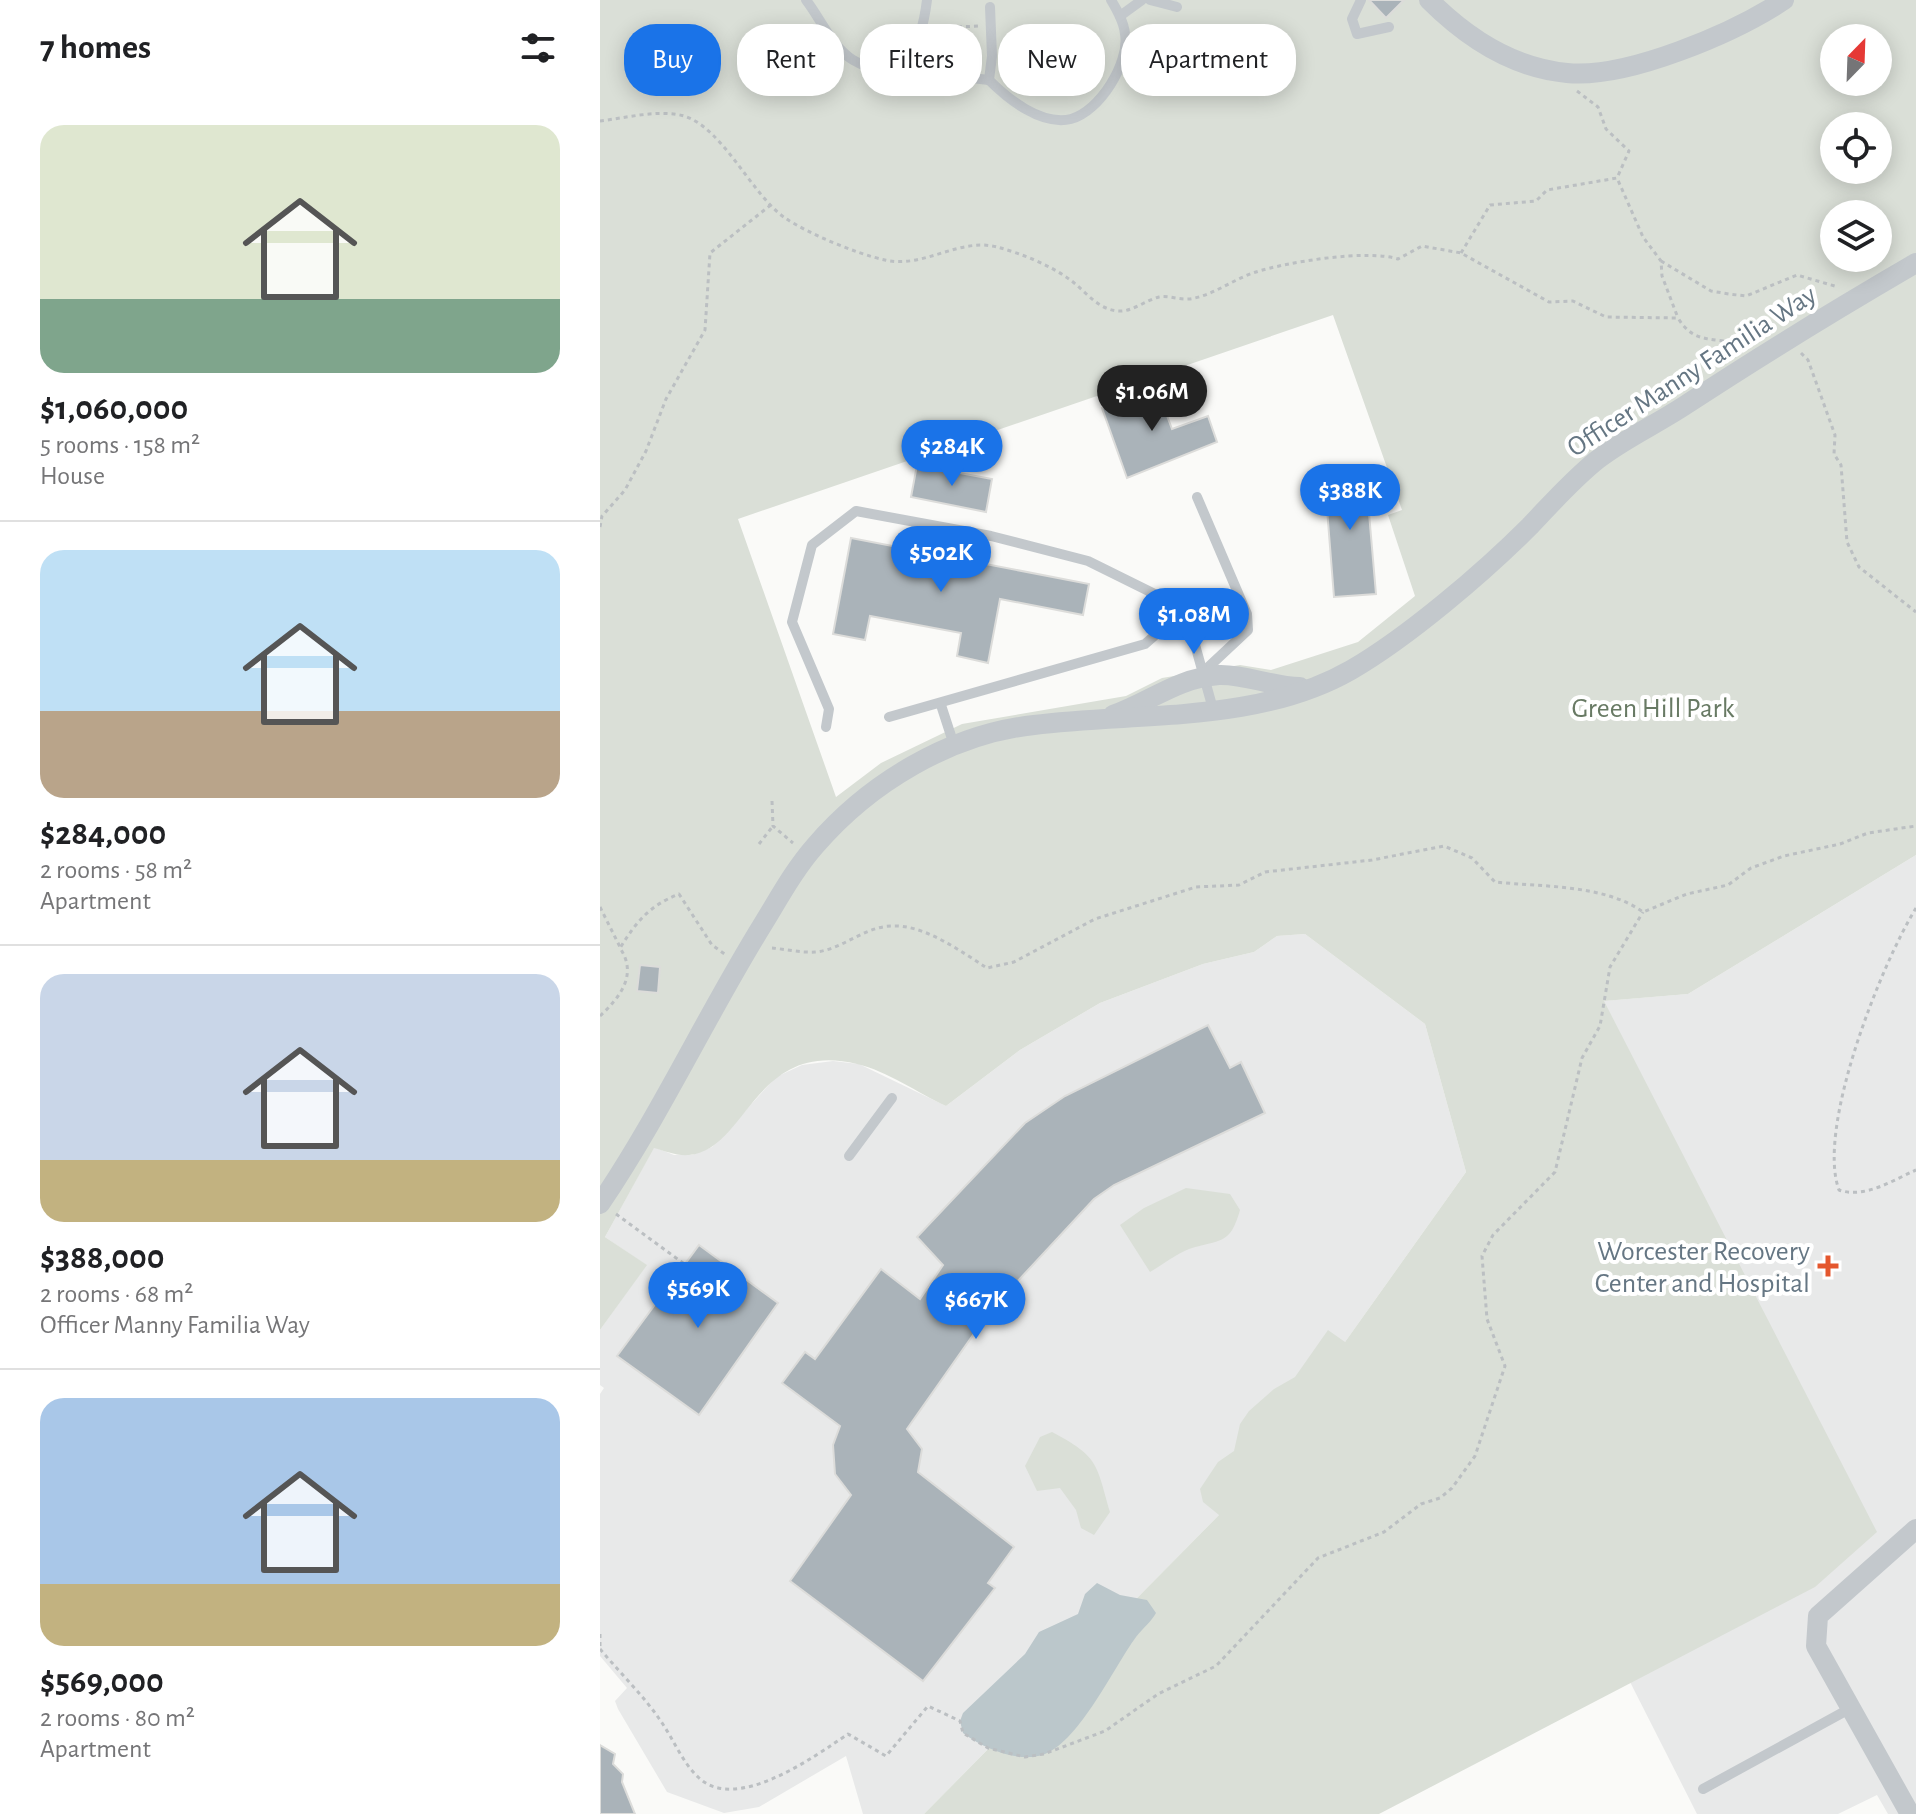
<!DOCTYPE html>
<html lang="en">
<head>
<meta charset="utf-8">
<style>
	body { margin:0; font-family:"Alegreya Sans",sans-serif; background:#f6f6f6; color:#202124; height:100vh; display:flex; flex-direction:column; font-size:30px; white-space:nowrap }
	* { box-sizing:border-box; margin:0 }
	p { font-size:26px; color:#757577 }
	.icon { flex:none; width:44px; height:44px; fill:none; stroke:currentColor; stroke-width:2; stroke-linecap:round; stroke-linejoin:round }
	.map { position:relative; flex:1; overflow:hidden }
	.panel { display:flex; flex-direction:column; background:#fff; width:600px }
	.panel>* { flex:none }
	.guide { position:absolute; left:24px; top:24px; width:760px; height:72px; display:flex; gap:16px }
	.needle { width:52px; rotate:23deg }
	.tools { position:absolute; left:1220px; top:24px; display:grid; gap:16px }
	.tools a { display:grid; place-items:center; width:72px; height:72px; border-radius:50%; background:#fff; box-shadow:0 4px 20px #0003; font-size:40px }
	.price { position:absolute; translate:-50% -68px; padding:0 18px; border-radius:28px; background:#1a73e8; color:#fff; font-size:26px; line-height:52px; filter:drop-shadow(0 2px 4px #0008) }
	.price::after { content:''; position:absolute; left:50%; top:48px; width:24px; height:18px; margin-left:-12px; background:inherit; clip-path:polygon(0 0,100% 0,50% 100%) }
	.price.active { background:#222; color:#fff }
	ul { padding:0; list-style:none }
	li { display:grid; align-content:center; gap:16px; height:424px; padding:0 40px }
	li+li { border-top:2px solid #e0e0e0 }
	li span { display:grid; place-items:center; height:248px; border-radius:24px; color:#555 }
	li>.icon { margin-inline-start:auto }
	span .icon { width:144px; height:144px; fill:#fffc; stroke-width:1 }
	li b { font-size:34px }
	h2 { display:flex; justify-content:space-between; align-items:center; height:96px; padding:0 40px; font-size:34px }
	.pill { padding:0 28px; border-radius:32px; background:#fff; box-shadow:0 4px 20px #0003; font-size:28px; line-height:72px }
	.pill.active { background:#1a73e8; color:#fff }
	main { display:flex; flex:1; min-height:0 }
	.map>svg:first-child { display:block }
	.built { fill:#e8e9e9 }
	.green { fill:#dadfd7; fill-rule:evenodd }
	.water { fill:#bbc7cb }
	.building { fill:#aab3b9; stroke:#dcdcda; stroke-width:2 }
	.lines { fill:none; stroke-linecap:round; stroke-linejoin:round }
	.path { stroke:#bbbfc2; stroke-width:3; stroke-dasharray:4 4; stroke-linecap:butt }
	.lane { stroke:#c3c8cc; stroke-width:10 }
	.street { stroke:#c3c8cc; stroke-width:20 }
	.poi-dot { fill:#e4572e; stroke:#fff; stroke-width:3 }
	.labels { text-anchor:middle; stroke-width:8; stroke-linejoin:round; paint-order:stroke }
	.street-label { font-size:28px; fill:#657683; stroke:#fff }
	.park-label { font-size:28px; fill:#687a64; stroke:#fff }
	.poi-label { font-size:28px; fill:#657683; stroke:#fff; text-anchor:end }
</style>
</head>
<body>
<main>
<section class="panel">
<h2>7 homes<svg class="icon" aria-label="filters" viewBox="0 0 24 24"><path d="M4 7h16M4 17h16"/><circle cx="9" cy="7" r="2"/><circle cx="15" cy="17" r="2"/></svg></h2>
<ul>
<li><span style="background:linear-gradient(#dfe7d0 70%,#7fa58c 0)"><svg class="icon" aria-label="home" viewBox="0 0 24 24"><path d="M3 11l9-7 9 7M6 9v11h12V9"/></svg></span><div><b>$1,060,000</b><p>5 rooms · 158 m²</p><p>House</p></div></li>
<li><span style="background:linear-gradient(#bfe0f5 65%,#b9a48a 0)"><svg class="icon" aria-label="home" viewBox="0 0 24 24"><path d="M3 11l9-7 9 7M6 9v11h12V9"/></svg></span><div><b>$284,000</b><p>2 rooms · 58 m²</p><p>Apartment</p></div></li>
<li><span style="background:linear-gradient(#c9d6e8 75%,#c2b280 0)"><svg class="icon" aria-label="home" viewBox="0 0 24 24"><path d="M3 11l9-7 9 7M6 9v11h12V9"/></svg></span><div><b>$388,000</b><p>2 rooms · 68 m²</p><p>Officer Manny Familia Way</p></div></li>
<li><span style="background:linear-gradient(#a9c7e8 75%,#c2b280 0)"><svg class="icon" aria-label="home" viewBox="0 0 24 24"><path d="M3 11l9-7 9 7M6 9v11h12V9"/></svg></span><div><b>$569,000</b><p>2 rooms · 80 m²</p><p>Apartment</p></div></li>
</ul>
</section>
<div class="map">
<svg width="1316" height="1814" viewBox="0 0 1316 1814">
	<rect width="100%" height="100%" fill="#fafaf8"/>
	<g class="built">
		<path d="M1316,855V1814H1288L1277,1795L1238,1814H1097L1027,1676L1003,1001L1088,994Z"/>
		<path d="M705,934L825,1024L866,1172L629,1505L324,1814H263L246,1756L159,1807L124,1813L67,1792L18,1709L15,1701L27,1688L0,1656V1394L4,1388L0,1385V1330L46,1265L5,1237L54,1147L74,1155H92L112,1147L176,1077L202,1065L233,1061L259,1064L346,1106L420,1050L500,1003L603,964L654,952L677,936Z"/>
	</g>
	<g class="green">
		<path d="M0,0H1316V855L1088,994L1004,1001L1277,1532L1215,1587L779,1814H324L619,1515L603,1502L600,1489L618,1462L634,1451L640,1424L649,1411L674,1389L695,1377L728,1330L745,1342L866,1172L825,1024L705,934L677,936L654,952L603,964L500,1003L420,1050L346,1106C318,1093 287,1071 257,1064C154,1039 147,1150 89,1155C76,1156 65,1151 54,1148L5,1237L47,1265L0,1330ZM1234,38H1278V82H1234ZM1234,126H1278V170H1234ZM1234,214H1278V258H1234ZM733,315L802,510L788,515L815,596L758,642L671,670L640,665L562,678L526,696L362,724L281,763L236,797L138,519Z"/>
		<path d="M586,1188L630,1194L640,1210C630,1246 620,1239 589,1249C576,1254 562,1265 550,1272L520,1225L544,1208Z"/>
		<path d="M452,1432C499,1457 496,1463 510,1512L494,1535L481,1528L476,1510L460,1488L437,1491L425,1466L440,1437Z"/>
	</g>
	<path class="water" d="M497,1583L520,1595L547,1600L556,1613C551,1622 543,1628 536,1637C514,1667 480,1740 445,1754C420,1764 382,1748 363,1733L360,1721L363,1713L425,1654L439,1632L478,1614L485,1594Z"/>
	<g class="building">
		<path d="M769,0H804L786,18Z"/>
		<path d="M557,389L572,429L608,416L617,442L527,478L502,408Z"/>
		<path d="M317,465L392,479L386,512L311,497Z"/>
		<path d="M765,467L776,594L734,597L724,471Z"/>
		<path d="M251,538L489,584L483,615L400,599L388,663L357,656L361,633L270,616L265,640L233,634Z"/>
		<path d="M40,965L60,967L58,993L37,991Z"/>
		<path d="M608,1025L630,1068L641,1062L665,1113L514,1185L494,1199L390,1311L307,1429L322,1449L318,1472L414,1547L388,1583L395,1588L323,1681L190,1581L251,1495L235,1474L233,1445L240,1426L182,1383L205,1352L215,1359L281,1269L320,1299L343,1265L317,1237L425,1123L465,1096Z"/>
		<path d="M99,1245L178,1303L99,1415L17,1356Z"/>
		<path d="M0,1745L15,1754L13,1764L23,1774L22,1782L35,1814H0Z"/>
	</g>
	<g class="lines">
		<g class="path">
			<path d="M352,27L353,64"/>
			<path d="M334,28L379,26"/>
			<path d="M977,91L998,107L1006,129L1029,151L1017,178"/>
			<path d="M0,121C25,118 60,109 84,116C123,128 151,194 185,218C209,234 257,254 285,260C324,269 359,237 397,247C420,253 450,265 469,279C485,290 497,310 519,311C532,312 546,300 559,297C568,295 579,300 589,299C613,296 633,279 656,272C687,262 768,249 798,259L822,246L861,253L949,302L973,301L1006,317L1078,318C1095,346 1115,336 1143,345"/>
			<path d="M861,253L890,205L936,201L947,190L1017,178L1043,237L1061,261L1062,276L1078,318"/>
			<path d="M1061,261L1111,291L1129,294L1146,296L1197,275L1238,287"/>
			<path d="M1201,353L1208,360L1235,435L1234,454L1241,465L1247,542L1259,567L1316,612"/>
			<path d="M0,527L2,516L25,490L46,451L66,399L105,330L110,253L172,204"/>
			<path d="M172,801L173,826L193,843"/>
			<path d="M159,844L173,826"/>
			<path d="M0,907L20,947"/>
			<path d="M1316,908C1281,965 1216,1128 1239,1190C1265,1199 1293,1180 1316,1170"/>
			<path d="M172,948C185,949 201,953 215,952C242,950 263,927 291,926C324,924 360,951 387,968L414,962L495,919L596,887L639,885L665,872L772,860L844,846L872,858L895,882C941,887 1004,884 1043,912L1087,894L1128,885L1151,868L1184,856L1240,844L1268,833L1316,826"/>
			<path d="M0,1016C20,997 38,975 20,948C37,921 49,906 79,894L112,945L126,955"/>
			<path d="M16,1214L83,1263"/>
			<path d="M0,1634V1648"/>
			<path d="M0,1649C20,1673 43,1695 60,1720C73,1738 82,1762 98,1777C135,1814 214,1757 248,1734L286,1756L328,1706L360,1721L363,1733L388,1748L425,1757L444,1754L505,1731L558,1694L616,1666L718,1558L784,1532L821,1504L840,1498L852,1488L875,1456L905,1366L887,1319L882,1256L893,1235L955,1172L982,1058L1000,1026L1010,967L1043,912"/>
		</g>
		<g class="lane">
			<path d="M206,0C220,18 233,48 253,60C305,90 322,42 327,0"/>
			<path d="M550,0L577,7"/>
			<path d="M761,0L752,19L757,34L789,27"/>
			<path d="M390,7L392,56L389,80C408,99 441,126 471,119C499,112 530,63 525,34C524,22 517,10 511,0"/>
			<path d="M520,16L542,0"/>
			<path d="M293,69L389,80"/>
			<path d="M597,497L647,614L648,630L601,674"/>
			<path d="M341,705L354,745"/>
			<path d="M289,717L545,644L585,609"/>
			<path d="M226,727L229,709L192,622L212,545L256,511L391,536L488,561L585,609L613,709"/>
			<path d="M249,1156L292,1098"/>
			<path d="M1103,1789L1251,1708"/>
		</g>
		<g class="street">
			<path d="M829,0C866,37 913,68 967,73C1027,79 1134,33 1184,0"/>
			<path d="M513,715C550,702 577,678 619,675C646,674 672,687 700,687"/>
			<path d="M0,1204C61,1114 106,1016 163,924C179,898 194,870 215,846C269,783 350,734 434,725C537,712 657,724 751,670C808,637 883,573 930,526C952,503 972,480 997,460C1024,439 1055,425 1084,406C1160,356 1237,309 1316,263"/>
			<path d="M1310,1814L1216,1646L1218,1616L1316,1529"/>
		</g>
	</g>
	<path class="poi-dot" d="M1224 1254h8v8h8v8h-8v8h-8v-8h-8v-8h8z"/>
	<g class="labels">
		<g class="street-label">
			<text transform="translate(1091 370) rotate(-33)" y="10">Officer Manny Familia Way</text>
		</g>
		<g class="park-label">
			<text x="1053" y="717">Green Hill Park</text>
		</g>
		<g class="poi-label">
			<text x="1210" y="1260">Worcester Recovery<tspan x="1210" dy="32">Center and Hospital</tspan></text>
		</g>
	</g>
</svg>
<div class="tools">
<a><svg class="needle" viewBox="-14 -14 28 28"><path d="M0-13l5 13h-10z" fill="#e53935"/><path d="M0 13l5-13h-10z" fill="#757577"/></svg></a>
<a><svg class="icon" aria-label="locate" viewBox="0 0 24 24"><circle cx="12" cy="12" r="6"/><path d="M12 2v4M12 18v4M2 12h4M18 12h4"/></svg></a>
<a><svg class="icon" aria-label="layers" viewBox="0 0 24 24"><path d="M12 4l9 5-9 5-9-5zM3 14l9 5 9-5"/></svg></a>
</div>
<b class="price active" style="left:552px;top:433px">$1.06M</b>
<b class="price" style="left:352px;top:488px">$284K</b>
<b class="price" style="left:750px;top:532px">$388K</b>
<b class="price" style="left:341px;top:594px">$502K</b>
<b class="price" style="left:594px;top:656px">$1.08M</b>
<b class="price" style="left:98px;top:1330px">$569K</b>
<b class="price" style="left:376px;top:1341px">$667K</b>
<div class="guide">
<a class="pill active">Buy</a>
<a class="pill">Rent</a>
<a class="pill">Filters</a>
<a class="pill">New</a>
<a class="pill">Apartment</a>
</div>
</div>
</main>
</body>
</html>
